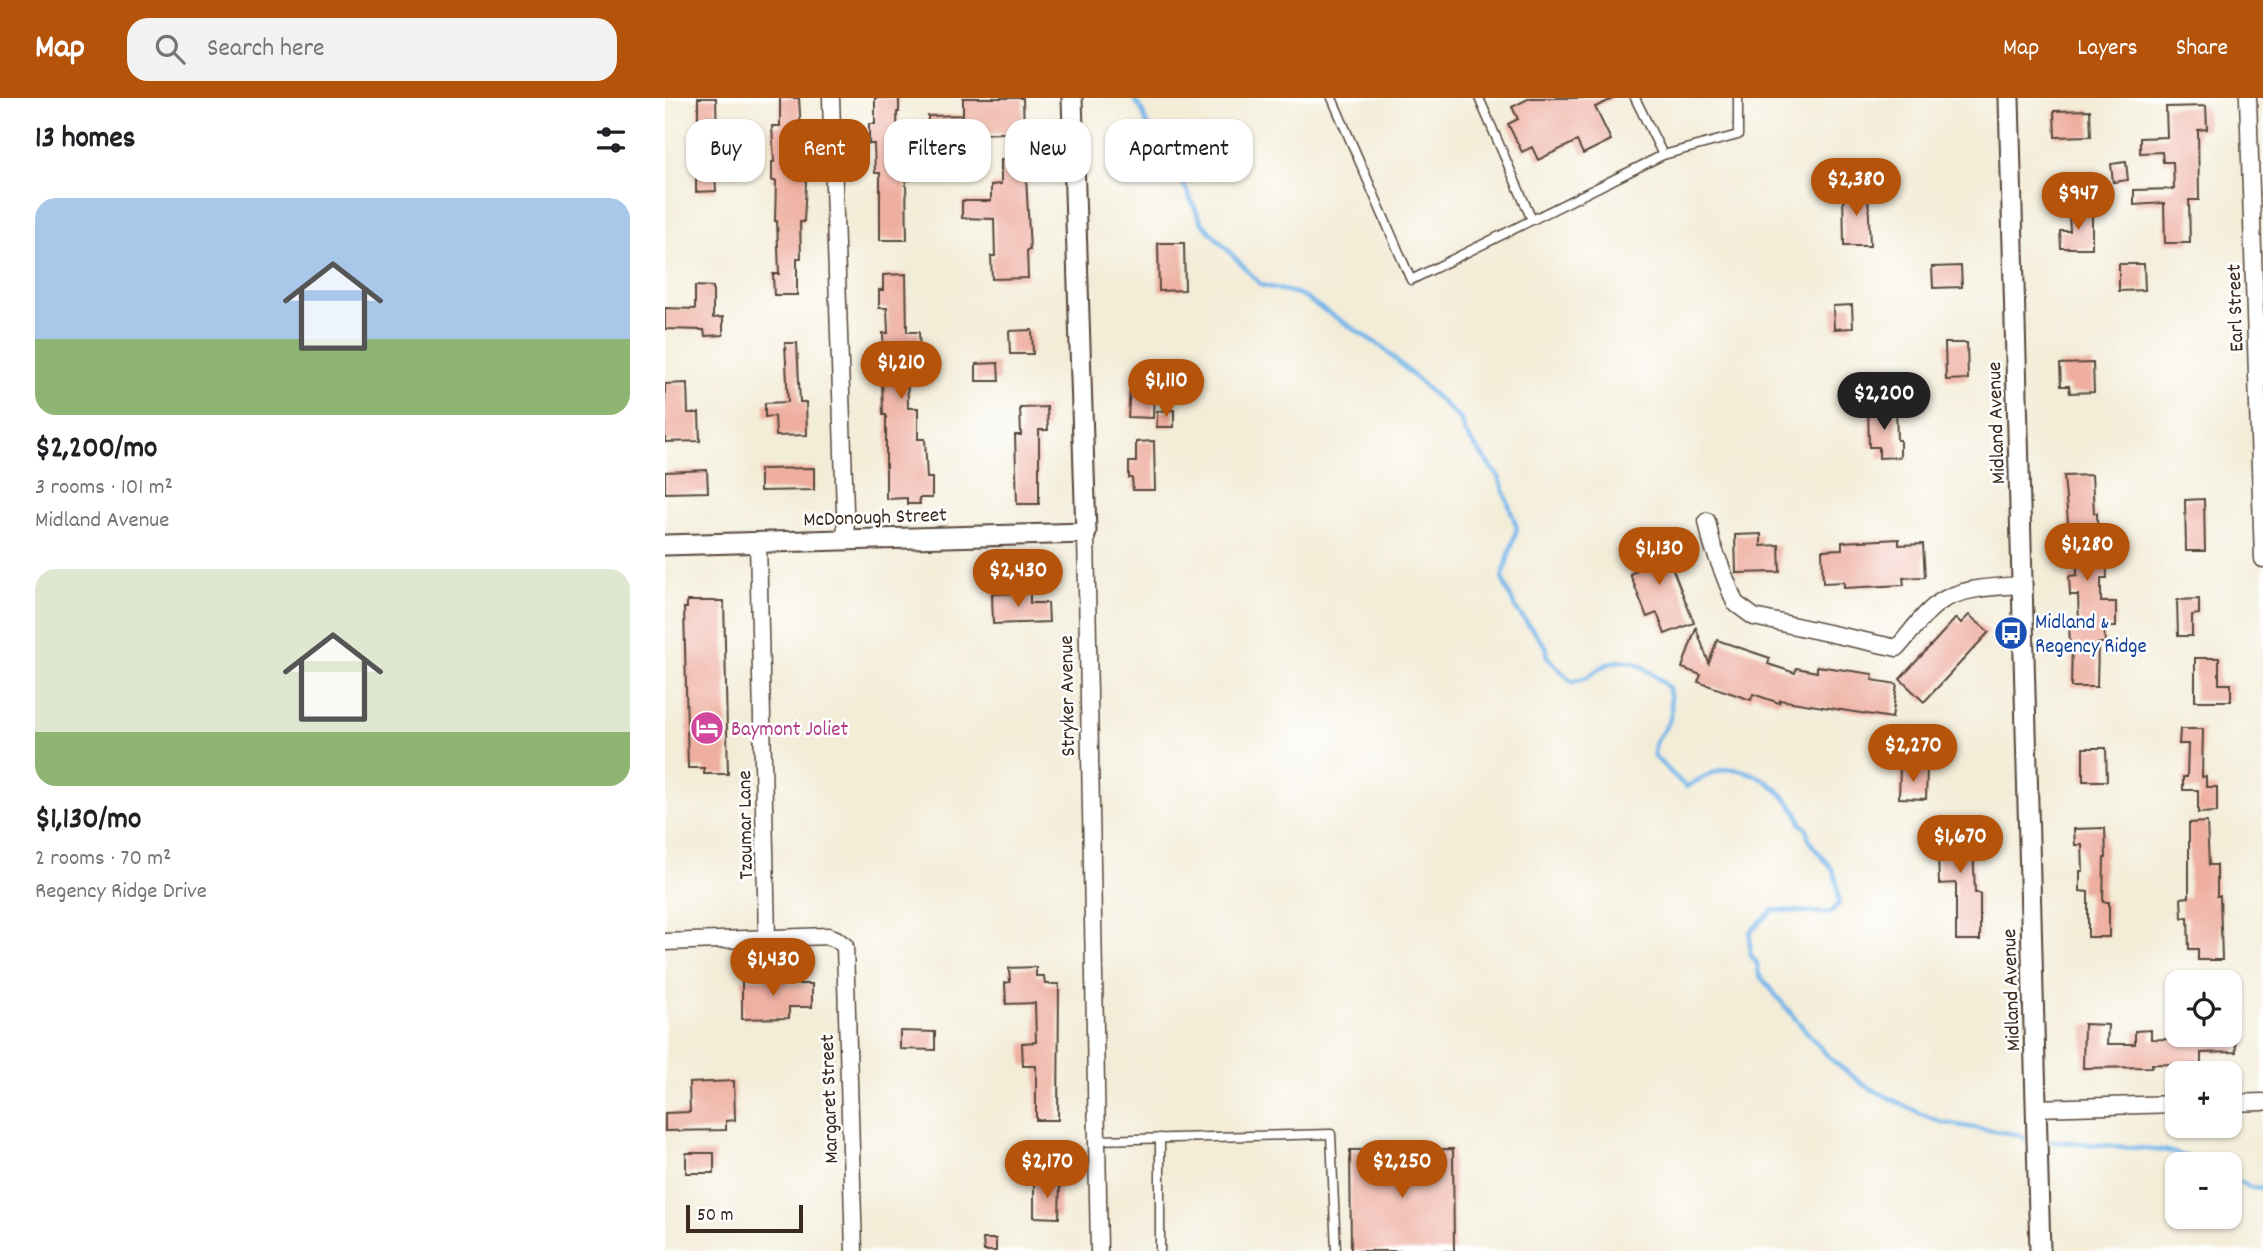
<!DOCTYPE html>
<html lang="en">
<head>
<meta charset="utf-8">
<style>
	body { margin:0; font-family:Dekko,sans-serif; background:#f2f2f2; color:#202124; height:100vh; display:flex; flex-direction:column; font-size:26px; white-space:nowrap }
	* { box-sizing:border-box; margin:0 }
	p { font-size:23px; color:#757577 }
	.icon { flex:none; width:38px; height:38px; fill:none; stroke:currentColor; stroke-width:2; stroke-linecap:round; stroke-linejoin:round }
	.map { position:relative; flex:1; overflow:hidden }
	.sheet { display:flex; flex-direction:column; background:#fff; width:665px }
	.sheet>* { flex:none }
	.top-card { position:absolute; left:21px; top:21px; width:665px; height:63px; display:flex; gap:14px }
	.fabs { position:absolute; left:1500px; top:872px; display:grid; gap:14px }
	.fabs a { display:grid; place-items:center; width:77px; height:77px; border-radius:14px; background:#fff; box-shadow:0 2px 5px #0004; font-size:35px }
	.scale { position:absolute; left:21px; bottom:18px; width:117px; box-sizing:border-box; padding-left:7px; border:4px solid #3b2a1e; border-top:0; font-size:19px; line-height:24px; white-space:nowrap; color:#3b2a1e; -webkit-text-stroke:5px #fff; paint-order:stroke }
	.price { position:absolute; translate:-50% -60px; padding:0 16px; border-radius:24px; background:#b45309; color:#fff; font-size:23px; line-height:46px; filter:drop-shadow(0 2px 4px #0008) }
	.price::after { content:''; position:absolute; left:50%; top:42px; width:21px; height:16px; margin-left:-10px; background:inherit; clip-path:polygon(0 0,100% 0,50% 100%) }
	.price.on { background:#222; color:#fff }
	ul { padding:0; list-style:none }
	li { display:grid; align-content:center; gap:14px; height:371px; padding:0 35px }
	li span { display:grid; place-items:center; height:217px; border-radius:21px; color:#555 }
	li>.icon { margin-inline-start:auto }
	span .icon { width:126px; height:126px; fill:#fffc; stroke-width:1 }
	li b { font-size:30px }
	h2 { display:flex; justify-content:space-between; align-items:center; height:84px; padding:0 35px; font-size:30px }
	.tag { padding:0 24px; border-radius:21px; background:#fff; box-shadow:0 2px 5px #0004; font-size:24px; line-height:63px }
	.tag.on { background:#b45309; color:#fff }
	header { display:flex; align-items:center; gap:42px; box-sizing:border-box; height:98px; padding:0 35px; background:#b45309; color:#fff }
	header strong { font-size:33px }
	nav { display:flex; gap:38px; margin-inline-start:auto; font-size:24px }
	.search { width:490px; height:63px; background:#f2f2f2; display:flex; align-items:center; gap:18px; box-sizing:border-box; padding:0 24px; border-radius:21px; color:#757577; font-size:26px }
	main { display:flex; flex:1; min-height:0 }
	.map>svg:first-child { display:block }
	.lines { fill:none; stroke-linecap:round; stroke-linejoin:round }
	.stream { stroke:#74b5e9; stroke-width:4.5 }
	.building { fill:#eeafa0 }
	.service-casing { stroke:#57473a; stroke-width:11 }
	.minor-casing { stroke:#57473a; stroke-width:19 }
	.tertiary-casing { stroke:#57473a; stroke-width:23 }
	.service { stroke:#fff; stroke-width:8 }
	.minor { stroke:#fff; stroke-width:16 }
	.tertiary { stroke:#fff; stroke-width:19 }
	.labels { text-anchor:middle; stroke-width:5; stroke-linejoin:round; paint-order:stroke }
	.street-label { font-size:21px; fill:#3b2a1e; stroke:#fff }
	.transit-label { font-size:21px; fill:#164399; stroke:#fff; text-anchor:start }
	.hotel-label { font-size:21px; fill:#b23c85; stroke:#fff; text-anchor:start }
</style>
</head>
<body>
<header>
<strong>Map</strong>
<div class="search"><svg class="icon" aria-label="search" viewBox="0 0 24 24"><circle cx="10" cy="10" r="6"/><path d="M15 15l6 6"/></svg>Search here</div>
<nav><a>Map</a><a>Layers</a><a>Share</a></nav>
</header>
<main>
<section class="sheet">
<h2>13 homes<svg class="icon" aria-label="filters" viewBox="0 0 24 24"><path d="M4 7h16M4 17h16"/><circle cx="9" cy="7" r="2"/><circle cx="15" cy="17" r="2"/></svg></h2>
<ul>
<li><span style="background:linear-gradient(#a9c7e8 65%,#8fb573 0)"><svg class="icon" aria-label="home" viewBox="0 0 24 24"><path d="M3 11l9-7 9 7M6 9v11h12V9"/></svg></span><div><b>$2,200/mo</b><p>3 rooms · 101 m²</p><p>Midland Avenue</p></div></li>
<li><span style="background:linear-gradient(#dfe7d0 75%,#8fb573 0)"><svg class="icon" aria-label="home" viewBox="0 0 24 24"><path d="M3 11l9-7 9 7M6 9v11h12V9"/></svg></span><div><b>$1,130/mo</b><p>2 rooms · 70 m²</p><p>Regency Ridge Drive</p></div></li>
</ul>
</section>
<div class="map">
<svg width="1598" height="1153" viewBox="0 0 1598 1153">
	<rect width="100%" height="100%" fill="#fff"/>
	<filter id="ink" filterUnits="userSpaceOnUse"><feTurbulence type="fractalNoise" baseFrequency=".0143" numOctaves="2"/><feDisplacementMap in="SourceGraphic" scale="14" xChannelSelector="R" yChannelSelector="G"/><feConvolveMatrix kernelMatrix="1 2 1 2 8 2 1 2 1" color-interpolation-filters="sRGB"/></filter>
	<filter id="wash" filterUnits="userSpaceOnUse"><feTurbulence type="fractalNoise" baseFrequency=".00686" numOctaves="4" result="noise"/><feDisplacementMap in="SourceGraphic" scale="28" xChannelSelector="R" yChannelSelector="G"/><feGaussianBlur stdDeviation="1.57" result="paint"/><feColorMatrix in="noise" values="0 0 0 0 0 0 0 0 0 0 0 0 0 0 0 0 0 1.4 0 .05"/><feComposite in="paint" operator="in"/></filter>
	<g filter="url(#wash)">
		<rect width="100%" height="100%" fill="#f3ecd7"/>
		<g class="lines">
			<g class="stream">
				<path d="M468,0L477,12L481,24L506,60L537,125L596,187L634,196L717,249L796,322L800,335L834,379L852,430L837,480L851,511L882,550V559L907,584C924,581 927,574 941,567C970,554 984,574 1004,590C1005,599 1008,613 1005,621C1000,634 986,642 990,659L1021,689C1034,682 1051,670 1067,671C1075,671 1091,677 1098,681C1109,687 1136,714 1136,726L1142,731C1142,749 1161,759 1168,773C1173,782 1173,796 1174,806L1165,815L1108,812L1085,834V856L1092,865L1094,877C1117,904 1139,932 1163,958C1173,969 1186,975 1197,986L1256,1016L1279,1025L1355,1037L1360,1041"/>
				<path d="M1386,1043L1497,1052C1514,1055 1528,1062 1545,1066"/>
				<path d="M1564,1078L1585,1089L1598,1090"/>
			</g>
		</g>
		<g id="blocks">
			<g class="building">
				<path d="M33,0H51L52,41L33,42Z"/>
				<path d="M115,0H134L138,64H142L139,124H135L136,160H132V197H109L108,176H114L112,123H110L111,83H107V64H109L107,28H115Z"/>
				<path d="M210,0H234V14H232L233,54H245L246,82H241L242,142H215V75H210L209,46H204V26H210Z"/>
				<path d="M298,0H358L359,34L314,36L315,45L297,46L296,31L263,32V18L298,17Z"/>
				<path d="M865,0H950L930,9L946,42L918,56L912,43L873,62L867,49L857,54L843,26L853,21L847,9Z"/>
				<path d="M1541,8L1542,31L1533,32L1534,102H1524L1525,145H1500L1499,105L1469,107V92L1509,91L1508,64H1498L1497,54L1475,55V40L1502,39L1501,9Z"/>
				<path d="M1425,12L1426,38L1390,39L1389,13Z"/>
				<path d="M55,40H80V77L57,78Z"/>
				<path d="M351,57H363V79H361L365,152H362L363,180L327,181L326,158H330L329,121L297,120V103H326V87L336,86V62H351Z"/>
				<path d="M1461,64L1463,82L1448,84L1446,66Z"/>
				<path d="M50,73L51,93L31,94V74Z"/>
				<path d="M1178,92H1203L1205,148H1179Z"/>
				<path d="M1427,115V150H1396L1395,133H1405L1404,116Z"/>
				<path d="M493,145H519L520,192L494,193Z"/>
				<path d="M1454,166H1479L1480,192L1454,193Z"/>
				<path d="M1296,168L1297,189L1268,190L1267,169Z"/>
				<path d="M241,176L242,234H254L255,258H242L243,310H253V341H260L262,380H267V400H254L255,406H242V400L221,401V317H218L217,279H219L218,235H223L222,210H214V192H218V177Z"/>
				<path d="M30,188L48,189V220L58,219V237L40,238L39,232L0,231V210L30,211Z"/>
				<path d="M1187,207L1188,230L1169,231L1168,208Z"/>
				<path d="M367,232L368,256H345L344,233Z"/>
				<path d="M120,245H132L135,304H141L142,337L111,338L110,318L100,319V305L123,304Z"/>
				<path d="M1280,245H1302L1303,281L1281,282Z"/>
				<path d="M333,265L334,283H311V266Z"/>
				<path d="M1428,265L1429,294L1405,295L1404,288H1396L1395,266Z"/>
				<path d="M22,285L23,315H34L35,343L0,344V286Z"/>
				<path d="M465,290L489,291L488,320L463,319Z"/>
				<path d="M382,309L383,332H374V406H352L350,337H356L355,310Z"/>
				<path d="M1203,310H1231L1232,342H1235V359L1214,360V349H1204Z"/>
				<path d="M509,312V329H492V313Z"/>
				<path d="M489,343L490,392H468L467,380H464V364H471V344Z"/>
				<path d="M149,370V392L95,393V371Z"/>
				<path d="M42,372L43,394L0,395V374Z"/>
				<path d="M1427,377L1429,415H1432L1433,457H1441L1442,480H1436V504H1451V529H1439L1440,545H1433L1432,589H1406L1407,546H1405L1404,526L1414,525L1413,497H1405L1404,478L1412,477L1411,435H1404L1399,378Z"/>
				<path d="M1539,401L1540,453H1521L1520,402Z"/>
				<path d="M1096,436V448L1114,447L1115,474L1071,475L1070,437Z"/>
				<path d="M996,441L1029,525L1000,536L992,515L982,519L965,476L971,473L964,453Z"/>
				<path d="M1234,441V447L1258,446L1260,479L1238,480L1239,487L1179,490V484L1158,485L1157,452L1177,451V444Z"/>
				<path d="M365,495V505H383L384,524L328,526L327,496Z"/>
				<path d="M1534,501V516L1527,517V538H1513L1512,502Z"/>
				<path d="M22,503H59L63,676H39V670H23L19,510H22Z"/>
				<path d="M1304,517L1324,534L1259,604L1235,581L1291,520L1296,525Z"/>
				<path d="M1031,530L1044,565L1052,542L1105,560L1103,566L1130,575L1131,570L1152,574V568L1208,576L1207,582L1232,586L1227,620L1115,602L1114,605L1088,596L1086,602L1033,584L1036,577L1017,570Z"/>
				<path d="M1530,560H1554V586H1566V603H1530Z"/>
				<path d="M1515,631H1538L1537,679L1541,678V689H1552V714L1533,715V692H1518V679H1522L1523,646H1514Z"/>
				<path d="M1418,650H1441L1442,683H1418Z"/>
				<path d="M1235,670L1262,671L1261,701L1234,700Z"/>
				<path d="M1307,723L1310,795H1315V842H1291V785L1274,786L1272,725Z"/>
				<path d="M1542,724L1544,767H1552V798H1555L1557,862H1533V851H1524L1523,819L1517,820L1516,800L1524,799V725Z"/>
				<path d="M1440,730L1441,760H1439L1438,804H1444V839H1423V794L1415,793V773H1418L1417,747H1410L1409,731Z"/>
				<path d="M371,869V878H379L380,886H394L393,1022H371V968H358L357,945L371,944L370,905L341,906L340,885L345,884L344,870Z"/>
				<path d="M77,881H124V886H147V909H124V920L77,921Z"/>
				<path d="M1419,926L1443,927L1442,946H1470V933L1486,932V941L1548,942V936H1570L1571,954L1536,955V967L1487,966V969L1418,970Z"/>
				<path d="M235,933L270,934V952L235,951Z"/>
				<path d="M69,983L70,1022L61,1023V1032L0,1033V1015L25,1014L24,985Z"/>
				<path d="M788,1051L789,1153H686L685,1052Z"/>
				<rect x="21" y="1055" width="28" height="20"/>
				<path d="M369,1085H395L394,1120L369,1119Z"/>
				<path d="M318,1141H331V1153H319Z"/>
			</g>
		</g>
	</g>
	<g filter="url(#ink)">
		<use href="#blocks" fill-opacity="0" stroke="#57473a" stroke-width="2"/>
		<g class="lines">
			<g class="service-casing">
				<g id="service">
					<path d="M667,0L746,182L998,57L1073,37V0"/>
					<path d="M814,0L867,122"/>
					<path d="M970,0L998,57"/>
					<path d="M432,1042L666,1036L671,1153"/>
					<path d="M495,1153V1040"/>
				</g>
			</g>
			<g class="minor-casing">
				<g id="minor">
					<path d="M166,0L181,442"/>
					<path d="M1583,0L1598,461"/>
					<path d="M1042,423L1047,446L1070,505L1089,519L1232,550C1247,534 1262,509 1282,500C1305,489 1332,489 1357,487"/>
					<path d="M421,435L434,1153"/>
					<path d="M93,444L102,840"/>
					<path d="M0,844L163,838L171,841L180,848L189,1153"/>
					<path d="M1564,1005L1598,1004"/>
					<path d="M1371,1010L1512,1006"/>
				</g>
			</g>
			<g class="tertiary-casing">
				<g id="tertiary">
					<path d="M1344,0L1375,1153"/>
					<path d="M0,447L421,435L407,0"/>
				</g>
			</g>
			<use href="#service" class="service"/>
			<use href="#minor" class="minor"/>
			<use href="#tertiary" class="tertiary"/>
		</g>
	</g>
	<defs>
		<g id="bus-disc" transform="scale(1.75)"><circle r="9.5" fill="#1a4fb4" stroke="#fff"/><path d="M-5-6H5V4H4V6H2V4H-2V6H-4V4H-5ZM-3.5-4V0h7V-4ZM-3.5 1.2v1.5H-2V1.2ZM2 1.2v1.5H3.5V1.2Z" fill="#fff"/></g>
		<g id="hotel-disc" transform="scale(1.75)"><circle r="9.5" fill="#d1479c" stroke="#fff"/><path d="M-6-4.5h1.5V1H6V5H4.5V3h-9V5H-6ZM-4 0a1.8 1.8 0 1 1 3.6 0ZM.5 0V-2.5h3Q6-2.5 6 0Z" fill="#fff"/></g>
	</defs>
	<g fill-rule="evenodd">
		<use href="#bus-disc" x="1346" y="535"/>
		<use href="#hotel-disc" x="42" y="630"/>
	</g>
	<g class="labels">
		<g class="street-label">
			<text transform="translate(1569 210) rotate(-92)" y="7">Earl Street</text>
			<text transform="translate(1330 325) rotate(-92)" y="7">Midland Avenue</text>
			<text transform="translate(210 418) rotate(-2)" y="7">McDonough Street</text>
			<text transform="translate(401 598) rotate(-91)" y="7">Stryker Avenue</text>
			<text transform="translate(79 727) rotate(-91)" y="7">Tzoumar Lane</text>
			<text transform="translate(1345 892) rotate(-92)" y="7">Midland Avenue</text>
			<text transform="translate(163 1001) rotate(-92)" y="7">Margaret Street</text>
		</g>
		<g class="transit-label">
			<text x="1370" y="530">Midland &amp;<tspan x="1370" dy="24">Regency Ridge</tspan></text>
		</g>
		<g class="hotel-label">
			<text x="66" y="637">Baymont Joliet</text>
		</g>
	</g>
</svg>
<div class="fabs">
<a><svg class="icon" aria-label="locate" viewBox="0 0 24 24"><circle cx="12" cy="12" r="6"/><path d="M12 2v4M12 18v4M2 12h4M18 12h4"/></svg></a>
<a>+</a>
<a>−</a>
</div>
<div class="scale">50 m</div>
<b class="price" style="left:1191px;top:120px">$2,380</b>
<b class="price" style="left:1413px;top:134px">$947</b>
<b class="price" style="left:236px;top:303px">$1,210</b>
<b class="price" style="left:501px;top:321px">$1,110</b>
<b class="price on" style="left:1219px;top:334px">$2,200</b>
<b class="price" style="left:1422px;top:485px">$1,280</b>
<b class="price" style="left:994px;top:489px">$1,130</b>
<b class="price" style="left:353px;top:511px">$2,430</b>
<b class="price" style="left:1248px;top:686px">$2,270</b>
<b class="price" style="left:1295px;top:777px">$1,670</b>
<b class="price" style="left:108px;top:900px">$1,430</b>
<b class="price" style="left:382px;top:1102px">$2,170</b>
<b class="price" style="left:737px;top:1102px">$2,250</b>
<div class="top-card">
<a class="tag">Buy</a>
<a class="tag on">Rent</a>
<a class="tag">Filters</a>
<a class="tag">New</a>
<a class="tag">Apartment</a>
</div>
</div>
</main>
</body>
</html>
